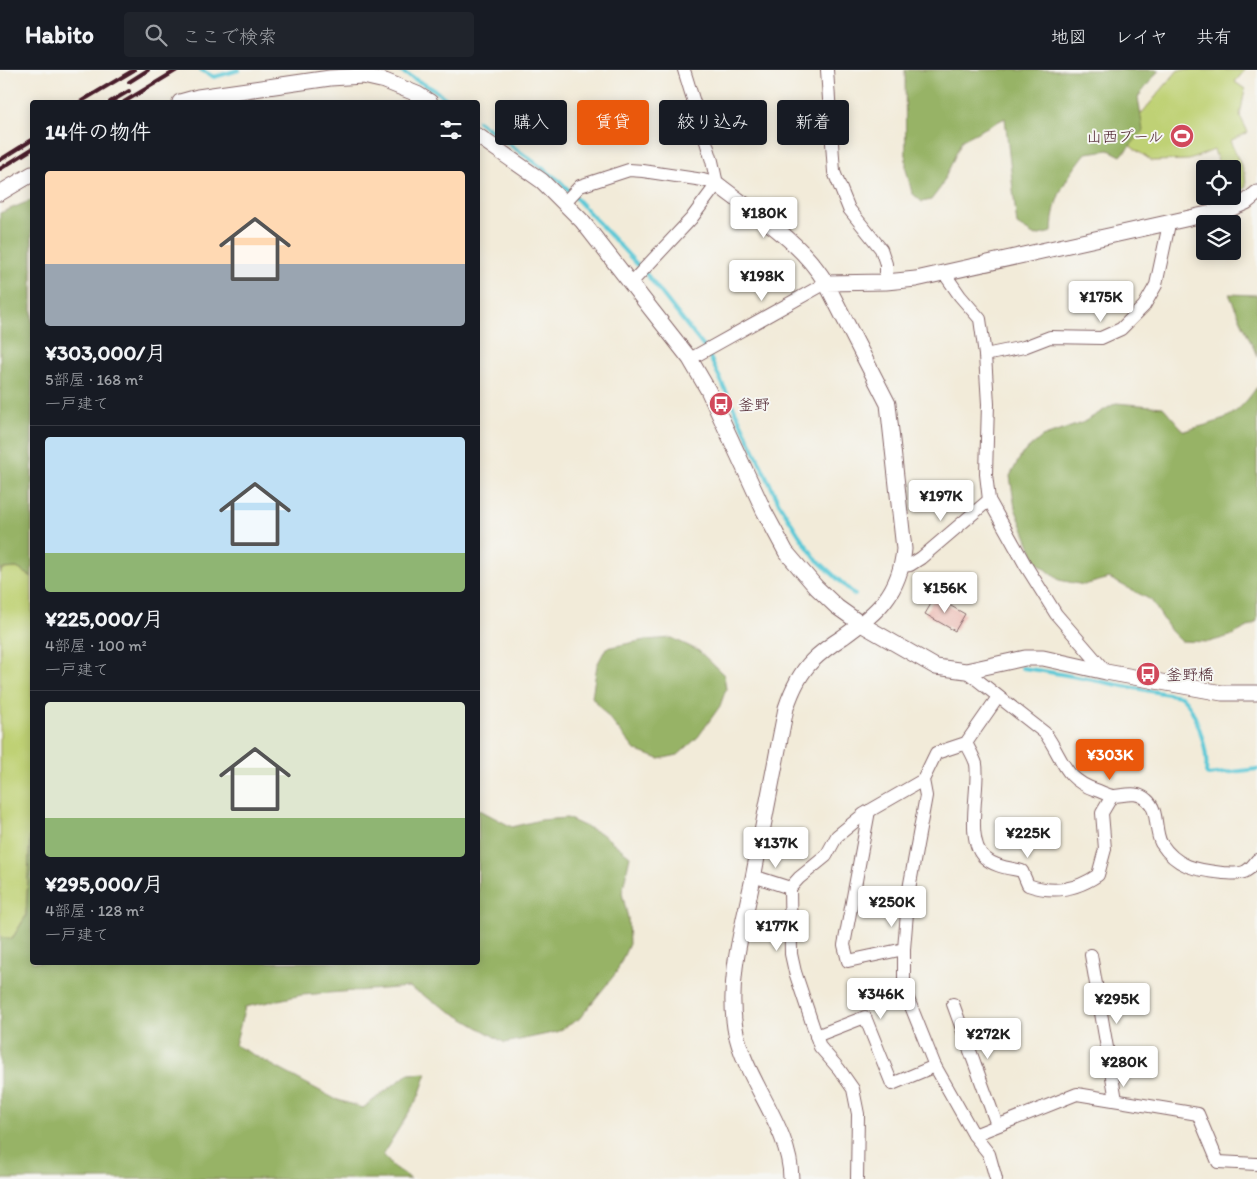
<!DOCTYPE html>
<html lang="ja">
<head>
<meta charset="utf-8">
<style>
	body { margin:0; font-family:Itim,"Klee One",sans-serif; background:#20242c; color:#f1f3f6; height:100vh; display:flex; flex-direction:column; font-size:19px; white-space:nowrap }
	* { box-sizing:border-box; margin:0 }
	p { font-size:16px; color:#9ea1a6 }
	.icon { flex:none; width:28px; height:28px; fill:none; stroke:currentColor; stroke-width:2; stroke-linecap:round; stroke-linejoin:round }
	.map { position:relative; flex:1; overflow:hidden }
	.sheet { position:absolute; left:30px; top:30px; width:450px; height:865px; display:flex; flex-direction:column; background:#171b24; border-radius:5px; box-shadow:0 2px 12px #0003 }
	.sheet>* { flex:none }
	.banner { position:absolute; left:495px; top:30px; width:475px; height:45px; display:flex; gap:10px }
	.buttons { position:absolute; left:1196px; top:90px; display:grid; gap:10px }
	.buttons a { display:grid; place-items:center; width:45px; height:45px; border-radius:5px; background:#171b24; box-shadow:0 2px 12px #0003; font-size:25px }
	.price { position:absolute; translate:-50% -42px; padding:0 11px; border-radius:5px; background:#fff; color:#222; font-size:16px; line-height:32px; filter:drop-shadow(0 1px 2px #0008) }
	.price::after { content:''; position:absolute; left:50%; top:30px; width:15px; height:11px; margin-left:-8px; background:inherit; clip-path:polygon(0 0,100% 0,50% 100%) }
	.price.on { background:#ea580c; color:#fff }
	ul { padding:0; list-style:none }
	li { display:grid; align-content:center; gap:10px; height:265px; padding:0 15px }
	li+li { border-top:1px solid #363941 }
	li span { display:grid; place-items:center; height:155px; border-radius:5px; color:#555 }
	li>.icon { margin-inline-start:auto }
	span .icon { width:90px; height:90px; fill:#fffc; stroke-width:1 }
	li b { font-size:21px }
	h2 { display:flex; justify-content:space-between; align-items:center; height:60px; padding:0 15px; font-size:21px }
	.pill { padding:0 18px; border-radius:5px; background:#171b24; box-shadow:0 2px 12px #0003; font-size:18px; line-height:45px }
	.pill.on { background:#ea580c; color:#fff }
	header { display:flex; align-items:center; gap:30px; box-sizing:border-box; height:70px; padding:0 25px; background:#171b24; border-bottom:1px solid #363941 }
	header strong { font-size:24px }
	nav { display:flex; gap:28px; margin-inline-start:auto; font-size:18px }
	.search { width:350px; height:45px; background:#20242c; display:flex; align-items:center; gap:12px; box-sizing:border-box; padding:0 18px; border-radius:5px; color:#9ea1a6; font-size:19px }
	.map>svg:first-child { display:block }
	.green { fill:#bfd174; stroke:#847850 }
	.forest { fill:#97b366; stroke:#706948 }
	.lines { fill:none; stroke-linecap:round; stroke-linejoin:round }
	.stream { stroke:#5ec9d7; stroke-width:4 }
	.building { fill:#ebb5ad }
	.minor-casing { stroke:#856668; stroke-width:14 }
	.tertiary-casing { stroke:#856668; stroke-width:17 }
	.minor { stroke:#fff; stroke-width:12 }
	.tertiary { stroke:#fff; stroke-width:15 }
	.rail { stroke:#4a1f2b; stroke-width:4 }
	.labels { text-anchor:middle; stroke-width:4; stroke-linejoin:round; paint-order:stroke }
	.poi-label { font-size:16px; fill:#4a1f2b; stroke:#f6f6f2; text-anchor:start }
</style>
</head>
<body>
<header>
<strong>Habito</strong>
<div class="search"><svg class="icon" aria-label="search" viewBox="0 0 24 24"><circle cx="10" cy="10" r="6"/><path d="M15 15l6 6"/></svg>ここで検索</div>
<nav><a>地図</a><a>レイヤ</a><a>共有</a></nav>
</header>
<div class="map">
<svg width="1257" height="1109" viewBox="0 0 1257 1109">
	<rect width="100%" height="100%" fill="#f6f6f2"/>
	<filter id="ink" filterUnits="userSpaceOnUse"><feTurbulence type="fractalNoise" baseFrequency=".02" numOctaves="2"/><feDisplacementMap in="SourceGraphic" scale="10" xChannelSelector="R" yChannelSelector="G"/><feConvolveMatrix kernelMatrix="1 2 1 2 8 2 1 2 1" color-interpolation-filters="sRGB"/></filter>
	<filter id="wash" filterUnits="userSpaceOnUse"><feTurbulence type="fractalNoise" baseFrequency=".0096" numOctaves="4" result="noise"/><feDisplacementMap in="SourceGraphic" scale="20" xChannelSelector="R" yChannelSelector="G"/><feGaussianBlur stdDeviation="1.12" result="paint"/><feColorMatrix in="noise" values="0 0 0 0 0 0 0 0 0 0 0 0 0 0 0 0 0 1.4 0 .05"/><feComposite in="paint" operator="in"/></filter>
	<g filter="url(#wash)">
		<rect width="100%" height="100%" fill="#f2ebd9"/>
		<g class="green">
			<path d="M1178,0H1245L1235,12L1245,19L1240,46L1248,62L1230,71L1245,104L1246,117L1233,126L1232,99H1221L1214,80L1189,90L1152,91L1120,69Z"/>
			<path d="M17,498L32,507V764L30,766L26,846L11,870L0,867V505L2,499Z"/>
		</g>
		<g class="forest">
			<path d="M905,0H1159L1138,27L1143,61L1121,86L1109,80L1086,83C1065,110 1053,127 1052,162L1035,166L1017,155L1005,48L962,70L941,117L931,130L922,132L912,123L906,99Z"/>
			<path d="M32,130V507L17,498L2,499L0,505V143Z"/>
			<path d="M1229,224L1257,225V287L1255,281Z"/>
			<path d="M1257,317V551L1252,555L1230,566L1209,572L1181,571L1171,561L1151,530L1109,508L1084,515L1059,510L1036,491L1015,438L1010,406L1022,384L1042,367L1082,353L1116,333L1163,337L1184,361C1223,350 1233,351 1257,317Z"/>
			<path d="M672,568L699,581L724,605L726,619L720,636L698,667L678,685L659,689L635,680L592,627L597,595L606,578L645,570Z"/>
			<path d="M478,739L512,757L540,750L567,748L602,764L630,786L622,823L628,848L629,874L616,903L579,949L557,962L505,973L409,917L302,925L245,937L235,975L335,1029L363,1038L408,1004L427,1003L419,1026L383,1084L392,1096L411,1109H0V867L12,869L26,846L30,766L32,764V892H478Z"/>
		</g>
		<g class="lines">
			<g class="stream">
				<path d="M201,0L214,7L239,0"/>
				<path d="M398,0L433,19L451,32"/>
				<path d="M478,51L560,111L648,206L707,281L779,433L799,465L815,488L855,525"/>
				<path d="M1022,598C1075,605 1127,618 1181,626C1196,639 1209,682 1206,702L1208,705L1257,699"/>
			</g>
		</g>
		<g id="blocks">
			<path class="building" d="M935,527L965,544L955,561L925,544Z"/>
		</g>
	</g>
	<g filter="url(#ink)">
		<use href="#blocks" fill-opacity="0" stroke="#856668" stroke-width="1"/>
		<g class="lines">
			<g class="minor-casing">
				<g id="minor">
					<path d="M827,0L834,102L849,139L881,179L886,194V212"/>
					<path d="M565,132L580,116L629,100L643,101L703,110L717,114"/>
					<path d="M944,203L960,226L980,249L985,285L988,334L986,404L989,430L1026,496L1056,544L1106,602"/>
					<path d="M631,213L691,149L717,114L712,91L684,0"/>
					<path d="M985,285L1024,277L1050,267L1101,268L1121,259L1144,236L1156,215L1169,154"/>
					<path d="M690,289L826,213"/>
					<path d="M902,496L910,495L921,488L989,430"/>
					<path d="M966,601L1045,663C1063,688 1063,709 1096,720C1102,722 1109,726 1114,726C1126,725 1138,721 1147,730C1159,740 1154,760 1161,773C1177,798 1197,800 1223,803C1230,803 1240,805 1246,801C1250,799 1254,794 1257,790"/>
					<path d="M966,673C969,679 974,687 976,694C980,717 964,771 985,788C995,797 1010,798 1022,801L1028,815C1054,824 1076,820 1098,805L1105,779L1102,743L1112,726"/>
					<path d="M869,741L844,875L848,891L904,879"/>
					<path d="M753,806L790,818"/>
					<path d="M1091,885L1116,1030"/>
					<path d="M953,934L997,1055"/>
					<path d="M816,966L865,947L892,1014L935,996"/>
					<path d="M974,1065L1077,1024L1198,1044L1218,1092L1257,1094"/>
					<path d="M857,1109L858,1044L853,1019L839,999L820,977L795,902L791,884L790,818L799,808L826,786L837,766L864,744L923,710"/>
					<path d="M996,1109L989,1084L974,1065L935,996L904,919V879L909,819L926,726L923,710L936,683L966,673L998,627"/>
				</g>
			</g>
			<g class="tertiary-casing">
				<g id="tertiary">
					<path d="M180,32L198,27L330,8L363,6L385,11L417,24L430,32"/>
					<path d="M478,66L542,111L582,151L690,289L708,320L764,441L786,482L816,517L837,537L861,554L936,597L966,601L1025,588H1043L1106,602L1222,623H1257"/>
					<path d="M717,114C755,144 800,170 826,213"/>
					<path d="M0,123L32,104"/>
					<path d="M791,1109C791,1057 744,1010 735,958C727,908 743,857 753,808C764,752 775,695 786,638C792,620 799,604 812,591C821,582 832,574 843,567C877,543 900,523 904,479L888,334L826,213L886,212L916,209L1230,139L1246,132L1257,123"/>
				</g>
			</g>
			<use href="#minor" class="minor"/>
			<use href="#tertiary" class="tertiary"/>
			<g class="rail">
				<path d="M129,12L148,0"/>
				<path d="M80,32L134,0"/>
				<path d="M110,32L129,21"/>
				<path d="M124,32L177,0"/>
				<path d="M0,90L32,70"/>
				<path d="M0,99L32,79"/>
			</g>
		</g>
	</g>
	<defs>
		<g id="stadium-disc" transform="scale(1.25)"><circle r="9.5" fill="#d1495b" stroke="#f6f6f2"/><path d="M0-5a6.5 5 0 1 0 0 10a6.5 5 0 1 0 0-10ZM-3.5-1.8h7v3.6h-7Z" fill="#fff"/></g>
		<g id="bus-disc" transform="scale(1.25)"><circle r="9.5" fill="#d1495b" stroke="#f6f6f2"/><path d="M-5-6H5V4H4V6H2V4H-2V6H-4V4H-5ZM-3.5-4V0h7V-4ZM-3.5 1.2v1.5H-2V1.2ZM2 1.2v1.5H3.5V1.2Z" fill="#fff"/></g>
	</defs>
	<g fill-rule="evenodd">
		<use href="#stadium-disc" x="1182" y="66"/>
		<use href="#bus-disc" x="721" y="334"/>
		<use href="#bus-disc" x="1148" y="604"/>
	</g>
	<g class="labels">
		<g class="poi-label">
			<text x="1164" y="72" text-anchor="end">山西プール</text>
			<text x="738" y="340">釜野</text>
			<text x="1166" y="610">釜野橋</text>
		</g>
	</g>
</svg>
<div class="buttons">
<a><svg class="icon" aria-label="locate" viewBox="0 0 24 24"><circle cx="12" cy="12" r="6"/><path d="M12 2v4M12 18v4M2 12h4M18 12h4"/></svg></a>
<a><svg class="icon" aria-label="layers" viewBox="0 0 24 24"><path d="M12 4l9 5-9 5-9-5zM3 14l9 5 9-5"/></svg></a>
</div>
<b class="price" style="left:764px;top:169px">¥180K</b>
<b class="price" style="left:762px;top:232px">¥198K</b>
<b class="price" style="left:1101px;top:253px">¥175K</b>
<b class="price" style="left:941px;top:452px">¥197K</b>
<b class="price" style="left:945px;top:544px">¥156K</b>
<b class="price on" style="left:1110px;top:711px">¥303K</b>
<b class="price" style="left:1028px;top:789px">¥225K</b>
<b class="price" style="left:776px;top:799px">¥137K</b>
<b class="price" style="left:892px;top:858px">¥250K</b>
<b class="price" style="left:777px;top:882px">¥177K</b>
<b class="price" style="left:881px;top:950px">¥346K</b>
<b class="price" style="left:1117px;top:955px">¥295K</b>
<b class="price" style="left:988px;top:990px">¥272K</b>
<b class="price" style="left:1124px;top:1018px">¥280K</b>
<div class="banner">
<a class="pill">購入</a>
<a class="pill on">賃貸</a>
<a class="pill">絞り込み</a>
<a class="pill">新着</a>
</div>
<section class="sheet">
<h2>14件の物件<svg class="icon" aria-label="filters" viewBox="0 0 24 24"><path d="M4 7h16M4 17h16"/><circle cx="9" cy="7" r="2"/><circle cx="15" cy="17" r="2"/></svg></h2>
<ul>
<li><span style="background:linear-gradient(#ffd9b3 60%,#9aa5b1 0)"><svg class="icon" aria-label="home" viewBox="0 0 24 24"><path d="M3 11l9-7 9 7M6 9v11h12V9"/></svg></span><div><b>¥303,000/月</b><p>5部屋 · 168 m²</p><p>一戸建て</p></div></li>
<li><span style="background:linear-gradient(#bfe0f5 75%,#8fb573 0)"><svg class="icon" aria-label="home" viewBox="0 0 24 24"><path d="M3 11l9-7 9 7M6 9v11h12V9"/></svg></span><div><b>¥225,000/月</b><p>4部屋 · 100 m²</p><p>一戸建て</p></div></li>
<li><span style="background:linear-gradient(#dfe7d0 75%,#8fb573 0)"><svg class="icon" aria-label="home" viewBox="0 0 24 24"><path d="M3 11l9-7 9 7M6 9v11h12V9"/></svg></span><div><b>¥295,000/月</b><p>4部屋 · 128 m²</p><p>一戸建て</p></div></li>
</ul>
</section>
</div>
</body>
</html>
